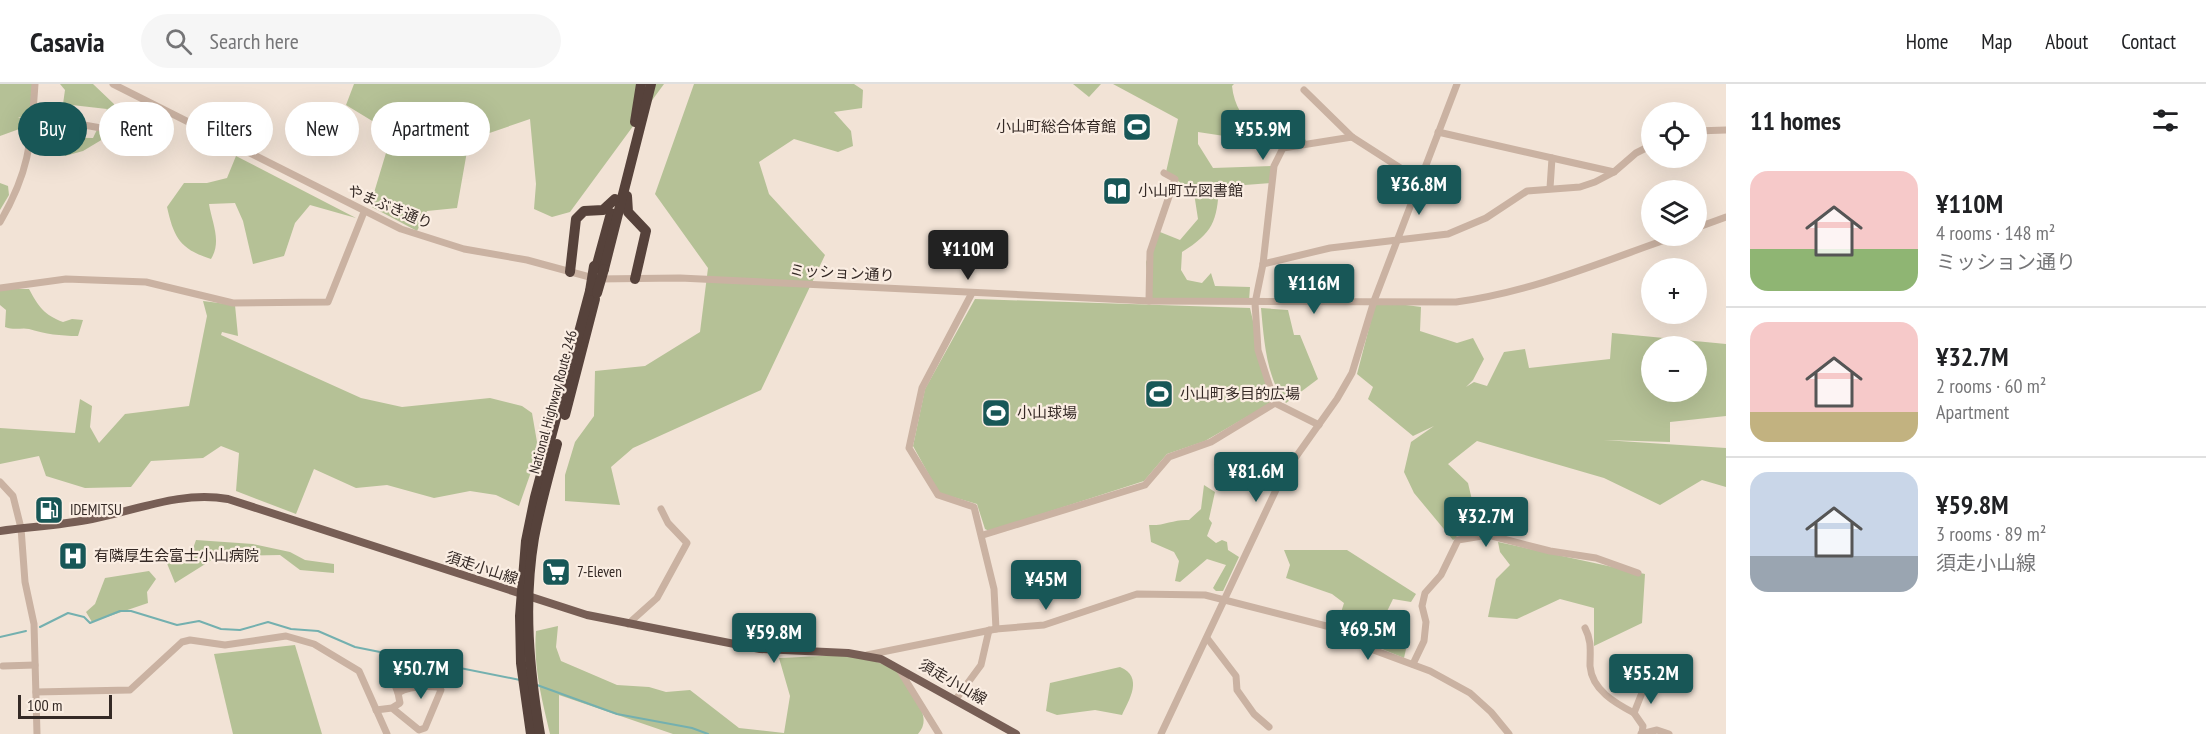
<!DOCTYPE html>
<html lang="en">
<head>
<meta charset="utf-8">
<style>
	body { margin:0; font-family:"PT Sans Narrow","Noto Sans JP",sans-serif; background:#f6f6f6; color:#202124; height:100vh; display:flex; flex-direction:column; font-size:22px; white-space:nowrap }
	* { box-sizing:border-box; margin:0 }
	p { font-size:20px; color:#757577 }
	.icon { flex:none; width:33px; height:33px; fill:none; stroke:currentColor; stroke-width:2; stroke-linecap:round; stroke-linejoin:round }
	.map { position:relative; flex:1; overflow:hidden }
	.details { display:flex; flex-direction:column; background:#fff; width:480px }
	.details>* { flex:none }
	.banner { position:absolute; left:18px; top:18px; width:570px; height:54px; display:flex; gap:12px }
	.tools { position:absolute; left:1641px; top:18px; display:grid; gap:12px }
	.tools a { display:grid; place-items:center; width:66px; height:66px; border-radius:50%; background:#fff; box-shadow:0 6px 24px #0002; font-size:30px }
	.scale { position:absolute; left:18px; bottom:15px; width:94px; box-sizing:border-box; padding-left:6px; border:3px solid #342925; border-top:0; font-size:16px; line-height:21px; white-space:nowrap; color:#342925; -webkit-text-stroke:4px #faede2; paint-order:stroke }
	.price { position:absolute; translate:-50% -51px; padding:0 14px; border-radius:6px; background:#185757; color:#fff; font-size:20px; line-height:39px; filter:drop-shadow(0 2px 3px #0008) }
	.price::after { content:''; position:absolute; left:50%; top:36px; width:18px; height:14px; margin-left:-9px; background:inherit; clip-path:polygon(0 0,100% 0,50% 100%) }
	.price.on { background:#222; color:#fff }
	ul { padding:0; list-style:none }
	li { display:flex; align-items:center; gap:18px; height:150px; padding:0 24px }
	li+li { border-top:2px solid #e0e0e0 }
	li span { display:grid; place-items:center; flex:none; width:168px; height:120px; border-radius:18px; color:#555 }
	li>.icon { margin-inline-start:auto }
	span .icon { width:72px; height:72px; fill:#fffc; stroke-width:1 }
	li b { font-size:26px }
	h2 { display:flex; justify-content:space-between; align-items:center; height:72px; padding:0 24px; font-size:26px }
	.tag { padding:0 21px; border-radius:27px; background:#fff; box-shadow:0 6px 24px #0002; font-size:21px; line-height:54px }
	.tag.on { background:#185757; color:#fff }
	header { display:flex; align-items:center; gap:36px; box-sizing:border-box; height:84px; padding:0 30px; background:#fff; border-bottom:2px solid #e0e0e0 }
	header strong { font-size:28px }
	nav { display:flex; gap:33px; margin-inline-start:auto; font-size:21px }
	.search { width:420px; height:54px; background:#f6f6f6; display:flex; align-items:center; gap:15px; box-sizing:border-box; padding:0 21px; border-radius:33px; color:#757577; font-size:22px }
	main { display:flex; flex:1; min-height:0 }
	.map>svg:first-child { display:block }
	.green { fill:#b5c196; fill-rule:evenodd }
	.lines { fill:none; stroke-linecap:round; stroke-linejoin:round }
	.stream { stroke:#74b0af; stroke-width:2 }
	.minor { stroke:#cab2a2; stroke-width:7 }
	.major { stroke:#775e55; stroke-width:8 }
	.highway { stroke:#56423b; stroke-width:10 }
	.highway-bridge { stroke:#56423b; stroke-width:10 }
	.labels { text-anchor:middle; stroke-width:4.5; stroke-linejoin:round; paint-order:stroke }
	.poi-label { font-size:15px; fill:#342925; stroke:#faede2; text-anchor:start }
	.street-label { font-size:15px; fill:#342925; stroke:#faede2 }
</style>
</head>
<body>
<header>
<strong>Casavia</strong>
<div class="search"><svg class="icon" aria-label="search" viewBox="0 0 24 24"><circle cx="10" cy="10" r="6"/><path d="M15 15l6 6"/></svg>Search here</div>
<nav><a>Home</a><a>Map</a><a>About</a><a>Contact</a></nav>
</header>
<main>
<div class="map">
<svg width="1726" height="650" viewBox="0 0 1726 650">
	<rect width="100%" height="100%" fill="#f2e3d6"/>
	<g class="green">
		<path d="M0,0H34L28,35L18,33L23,36L22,44L0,52Z"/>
		<path d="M60,0H93L114,20L108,52L83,67L65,72L67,62L52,61L50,68L37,65L39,53L93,54L107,25L63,20L65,6Z"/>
		<path d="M354,0H664L570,128L552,133L534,125L536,100L530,35L469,56L457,124L427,127L417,147L370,122L392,49L346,21Z"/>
		<path d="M694,0H854L863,6L862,24L834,28L851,47L853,62L838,68L794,55L759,78L769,110L825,171L761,306L633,364L611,383L620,421L565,417V391L575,358L594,332L595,287L645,282L700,248L708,184L655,110Z"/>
		<path d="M1073,0H1101L1089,13Z"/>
		<path d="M1113,0H1234L1232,2C1234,21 1243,36 1258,47L1275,41L1302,49L1306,57L1290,62L1198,48V60L1213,84L1274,82L1271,99L1219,103C1217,137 1213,149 1182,168L1181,186L1187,196L1202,199L1211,189L1215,202L1250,203L1249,217L1149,215L1146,178L1160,148L1180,156L1198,135L1194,109L1166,88L1178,35Z"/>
		<path d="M236,72L356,134L310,121L295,139L284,172L253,180L243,137L235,119L209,120C212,139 222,157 211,175C180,165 174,154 167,123L184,99H207L227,94Z"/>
		<path d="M0,99L8,102L9,111L0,126Z"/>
		<path d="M9,205H29C38,222 44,231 63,238L72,235L83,236L78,252C60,252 46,250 29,245C21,243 16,247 5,243L6,226L0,221V207Z"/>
		<path d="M975,215L1250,224L1271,315L1269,320L1205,357L1167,370L1144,397L989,447L985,445L977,420L939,409L913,362L925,305Z"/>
		<path d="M203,217L235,221L238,252L222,248L221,251L361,314L402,323L490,314L522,322L532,329L537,358L531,388L519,422L496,411L470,407L434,414L387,401L356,404L314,385L296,430L236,407L239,369L221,362L203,374L151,377L131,403L85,404L46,392L39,372L0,380V344L75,349L80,315L92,322L90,343L99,359L125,330L189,322L207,232Z"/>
		<path d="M1376,217L1421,223L1420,247L1457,259L1473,254L1484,275L1473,296L1466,303L1474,298L1487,302L1504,268L1525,265L1529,284L1610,275L1612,249L1726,260V332L1670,338V358L1604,356L1726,364V403L1702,396L1660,421L1604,394L1477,357L1448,380L1468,399L1472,416L1454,441L1457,454L1453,456L1414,409L1404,388L1411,358L1434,342L1413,352L1368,315L1373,303L1357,290ZM1652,262H1696V308H1652Z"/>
		<path d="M1261,224L1288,226L1294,251H1300L1318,295L1286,319C1266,294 1264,255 1261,224Z"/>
		<path d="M1229,375L1235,376L1255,391L1246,396L1235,393L1221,397L1214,380Z"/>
		<path d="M1204,401L1215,408L1209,435L1212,439L1207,452L1216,459L1222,456L1227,458L1228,466L1239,473L1223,507H1216L1213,504L1226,481L1207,475L1180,498L1175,497L1179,477L1174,468L1151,458L1149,441C1164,442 1174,435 1189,436L1201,425Z"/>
		<path d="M196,456L253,460L290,468L305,476L334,480V489L300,486L280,471L218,472L175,499L166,477L173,468L175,477L189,476Z"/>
		<path d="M1498,458L1645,490L1642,539L1594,562V524L1560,515L1517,535L1488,533L1496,495L1510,481L1500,468Z"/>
		<path d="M1284,466H1347L1416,510L1411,518L1393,515L1375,552L1388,559L1399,558L1406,565L1404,574L1370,560L1338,538L1344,519L1332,510L1286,494L1290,481Z"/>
		<path d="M149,487L156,495L147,508L148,519L92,538L86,528L95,520L105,494Z"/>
		<path d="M558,542L556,563L561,577L617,601L649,603L666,608L690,606L739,644L784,649L790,612L779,574C817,573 861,565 894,586C904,592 910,606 916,616C923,627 928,639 918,650H673L559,611V650H550C542,616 533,582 536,547Z"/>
		<path d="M295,561L322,650H233L214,570Z"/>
		<path d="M1120,583C1144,593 1129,616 1122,631L1095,626L1057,631L1046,627L1050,599Z"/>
	</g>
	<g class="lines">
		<g class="stream">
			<path d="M40,543L68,529L84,533L90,539L120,527H131L177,541L199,537L221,545L240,546L268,538L291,545L318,547L355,563L520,596"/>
			<path d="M0,553L26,547"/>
			<path d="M537,601L617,630L692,644L708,650"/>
		</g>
		<g class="minor">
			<path d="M113,0L401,145L464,165L527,176L597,195L680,194L1149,217L1456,218C1535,207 1601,178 1676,152"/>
			<path d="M1304,6L1352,53L1419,96"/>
			<path d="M33,32L101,44"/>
			<path d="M1696,47L1726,46"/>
			<path d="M1438,48L1552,74L1550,104"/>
			<path d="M1552,74L1614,88"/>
			<path d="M0,138C30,87 31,57 35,0"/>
			<path d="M1696,144L1726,133"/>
			<path d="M1263,180L1330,164L1448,150L1486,134L1527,107L1580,103L1595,98L1614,88L1636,69L1652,61"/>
			<path d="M0,204L66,195L146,198L233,219L328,218L364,128"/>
			<path d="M972,209L922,304L909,364L938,411L974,423L994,505L996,545"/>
			<path d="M1149,217L1150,168L1175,95L1164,89"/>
			<path d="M1319,341L1275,319L1258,266L1255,219L1263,180L1274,82L1283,64L1352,53"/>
			<path d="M0,398L13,412L21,444L25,498L34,540L37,650"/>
			<path d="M983,451L1145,401L1169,373L1211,358L1275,319"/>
			<path d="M628,540L657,514L687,459L668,439L661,425"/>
			<path d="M1585,544C1592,557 1590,568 1590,582C1592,606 1615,619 1634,629"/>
			<path d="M1207,554L1236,592L1237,606L1254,630L1269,643"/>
			<path d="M867,571L996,545L1044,541L1137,510L1205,511L1342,546L1360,561L1430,587L1470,609L1491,628L1509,650"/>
			<path d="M1413,580L1424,557L1426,538L1422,522L1425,509L1441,491L1458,456L1488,451L1550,467L1596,474L1638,489"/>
			<path d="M3,582L35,581"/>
			<path d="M900,587L939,650"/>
			<path d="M393,596L398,609"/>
			<path d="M36,608L130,606L182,558L190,556L225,561L286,552L314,560L359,587L387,650"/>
			<path d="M956,615L981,581L989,546"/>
			<path d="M376,626L392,624L400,619L398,609C409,602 425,602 438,603L441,606L425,644L419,646L392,624"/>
			<path d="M1642,649L1643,642L1634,629L1651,586"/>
			<path d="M1161,650L1283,391L1337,315L1352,289L1374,217L1457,0"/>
			<path d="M1641,650L1657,646L1669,650"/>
		</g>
		<path class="major" d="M0,447C30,443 62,441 92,435C138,426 180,407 228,415L587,531L760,565L848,569L881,575L1016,650"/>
		<g class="highway">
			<path d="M635,38L641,0"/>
			<path d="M627,112L628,128L646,147L635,195"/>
			<path d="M596,184L611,129"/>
			<path d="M604,185L651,0"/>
			<path d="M570,188L576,135L584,127L603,126L615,115"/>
			<path d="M565,331L595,215"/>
			<path d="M531,650L521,579L520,532L526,457L535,413L590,207"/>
			<path d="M540,650C529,585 523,520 534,454C540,422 549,391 557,360"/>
		</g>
		<g class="highway-bridge">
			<path d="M590,207L594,182"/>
			<path d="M597,209L604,185"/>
		</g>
	</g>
	<defs>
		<g id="stadium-square" transform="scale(1.5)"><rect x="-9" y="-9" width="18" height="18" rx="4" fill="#185757" stroke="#faede2"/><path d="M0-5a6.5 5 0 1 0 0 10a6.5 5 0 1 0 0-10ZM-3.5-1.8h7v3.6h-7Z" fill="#fff"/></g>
		<g id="library-square" transform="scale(1.5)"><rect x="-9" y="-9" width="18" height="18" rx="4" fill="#185757" stroke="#faede2"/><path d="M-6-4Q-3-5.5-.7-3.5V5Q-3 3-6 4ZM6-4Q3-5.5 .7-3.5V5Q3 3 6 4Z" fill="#fff"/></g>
		<g id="fuel-square" transform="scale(1.5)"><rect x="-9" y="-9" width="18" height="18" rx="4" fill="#185757" stroke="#faede2"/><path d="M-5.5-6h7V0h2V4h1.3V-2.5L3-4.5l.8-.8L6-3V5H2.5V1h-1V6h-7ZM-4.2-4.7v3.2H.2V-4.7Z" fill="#fff"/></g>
		<g id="hospital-square" transform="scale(1.5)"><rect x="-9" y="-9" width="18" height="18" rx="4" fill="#185757" stroke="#faede2"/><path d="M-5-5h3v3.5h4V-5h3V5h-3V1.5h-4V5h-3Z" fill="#fff"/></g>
		<g id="supermarket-square" transform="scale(1.5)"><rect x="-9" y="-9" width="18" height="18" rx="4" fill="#185757" stroke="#faede2"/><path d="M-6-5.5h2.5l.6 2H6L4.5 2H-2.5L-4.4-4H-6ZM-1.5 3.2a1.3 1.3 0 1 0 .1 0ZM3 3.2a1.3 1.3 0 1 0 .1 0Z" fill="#fff"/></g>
	</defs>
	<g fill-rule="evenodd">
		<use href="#stadium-square" x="1137" y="43"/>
		<use href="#library-square" x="1117" y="107"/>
		<use href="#stadium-square" x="1159" y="310"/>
		<use href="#stadium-square" x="996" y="329"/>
		<use href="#fuel-square" x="49" y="426"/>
		<use href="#hospital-square" x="73" y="472"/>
		<use href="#supermarket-square" x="556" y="488"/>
	</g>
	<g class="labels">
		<g class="poi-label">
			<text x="1116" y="48" text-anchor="end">小山町総合体育館</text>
			<text x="1138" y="112">小山町立図書館</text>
			<text x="1180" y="315">小山町多目的広場</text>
			<text x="1017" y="334">小山球場</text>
			<text x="70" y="431">IDEMITSU</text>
			<text x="94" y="477">有隣厚生会富士小山病院</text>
			<text x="577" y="493">7-Eleven</text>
		</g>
		<g class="street-label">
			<text transform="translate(390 123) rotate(23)" y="5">やまぶき通り</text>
			<text transform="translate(842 189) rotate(3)" y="5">ミッション通り</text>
			<text transform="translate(553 318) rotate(-75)" y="5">National Highway Route 246</text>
			<text transform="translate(482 484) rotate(18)" y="5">須走小山線</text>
			<text transform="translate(953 598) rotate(30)" y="5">須走小山線</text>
		</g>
	</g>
</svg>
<div class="tools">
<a><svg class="icon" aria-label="locate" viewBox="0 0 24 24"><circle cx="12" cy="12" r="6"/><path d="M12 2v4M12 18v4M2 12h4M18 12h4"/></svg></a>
<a><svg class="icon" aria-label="layers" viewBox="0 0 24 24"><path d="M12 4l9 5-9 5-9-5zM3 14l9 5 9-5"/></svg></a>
<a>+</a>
<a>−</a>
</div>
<div class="scale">100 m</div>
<b class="price" style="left:1263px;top:77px">¥55.9M</b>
<b class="price" style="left:1419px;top:132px">¥36.8M</b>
<b class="price on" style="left:968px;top:197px">¥110M</b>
<b class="price" style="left:1314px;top:231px">¥116M</b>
<b class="price" style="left:1256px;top:419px">¥81.6M</b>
<b class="price" style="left:1486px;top:464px">¥32.7M</b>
<b class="price" style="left:1046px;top:527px">¥45M</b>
<b class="price" style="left:1368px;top:577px">¥69.5M</b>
<b class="price" style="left:774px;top:580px">¥59.8M</b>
<b class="price" style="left:421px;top:616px">¥50.7M</b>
<b class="price" style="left:1651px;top:621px">¥55.2M</b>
<div class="banner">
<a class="tag on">Buy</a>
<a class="tag">Rent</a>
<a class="tag">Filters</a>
<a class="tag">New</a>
<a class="tag">Apartment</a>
</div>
</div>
<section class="details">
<h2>11 homes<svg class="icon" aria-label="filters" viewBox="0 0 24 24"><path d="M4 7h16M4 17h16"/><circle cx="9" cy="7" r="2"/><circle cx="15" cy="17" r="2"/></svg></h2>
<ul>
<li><span style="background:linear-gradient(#f6c9c9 65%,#8fb573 0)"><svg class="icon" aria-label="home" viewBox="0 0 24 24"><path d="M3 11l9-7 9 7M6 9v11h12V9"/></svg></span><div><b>¥110M</b><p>4 rooms · 148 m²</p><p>ミッション通り</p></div></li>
<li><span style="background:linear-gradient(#f6c9c9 75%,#c2b280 0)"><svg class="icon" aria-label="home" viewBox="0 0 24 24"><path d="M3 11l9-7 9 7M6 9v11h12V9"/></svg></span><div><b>¥32.7M</b><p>2 rooms · 60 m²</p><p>Apartment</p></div></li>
<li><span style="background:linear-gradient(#c9d6e8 70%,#9aa5b1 0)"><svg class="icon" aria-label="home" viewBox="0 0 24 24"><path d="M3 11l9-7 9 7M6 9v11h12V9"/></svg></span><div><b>¥59.8M</b><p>3 rooms · 89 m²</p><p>須走小山線</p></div></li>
</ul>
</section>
</main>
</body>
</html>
